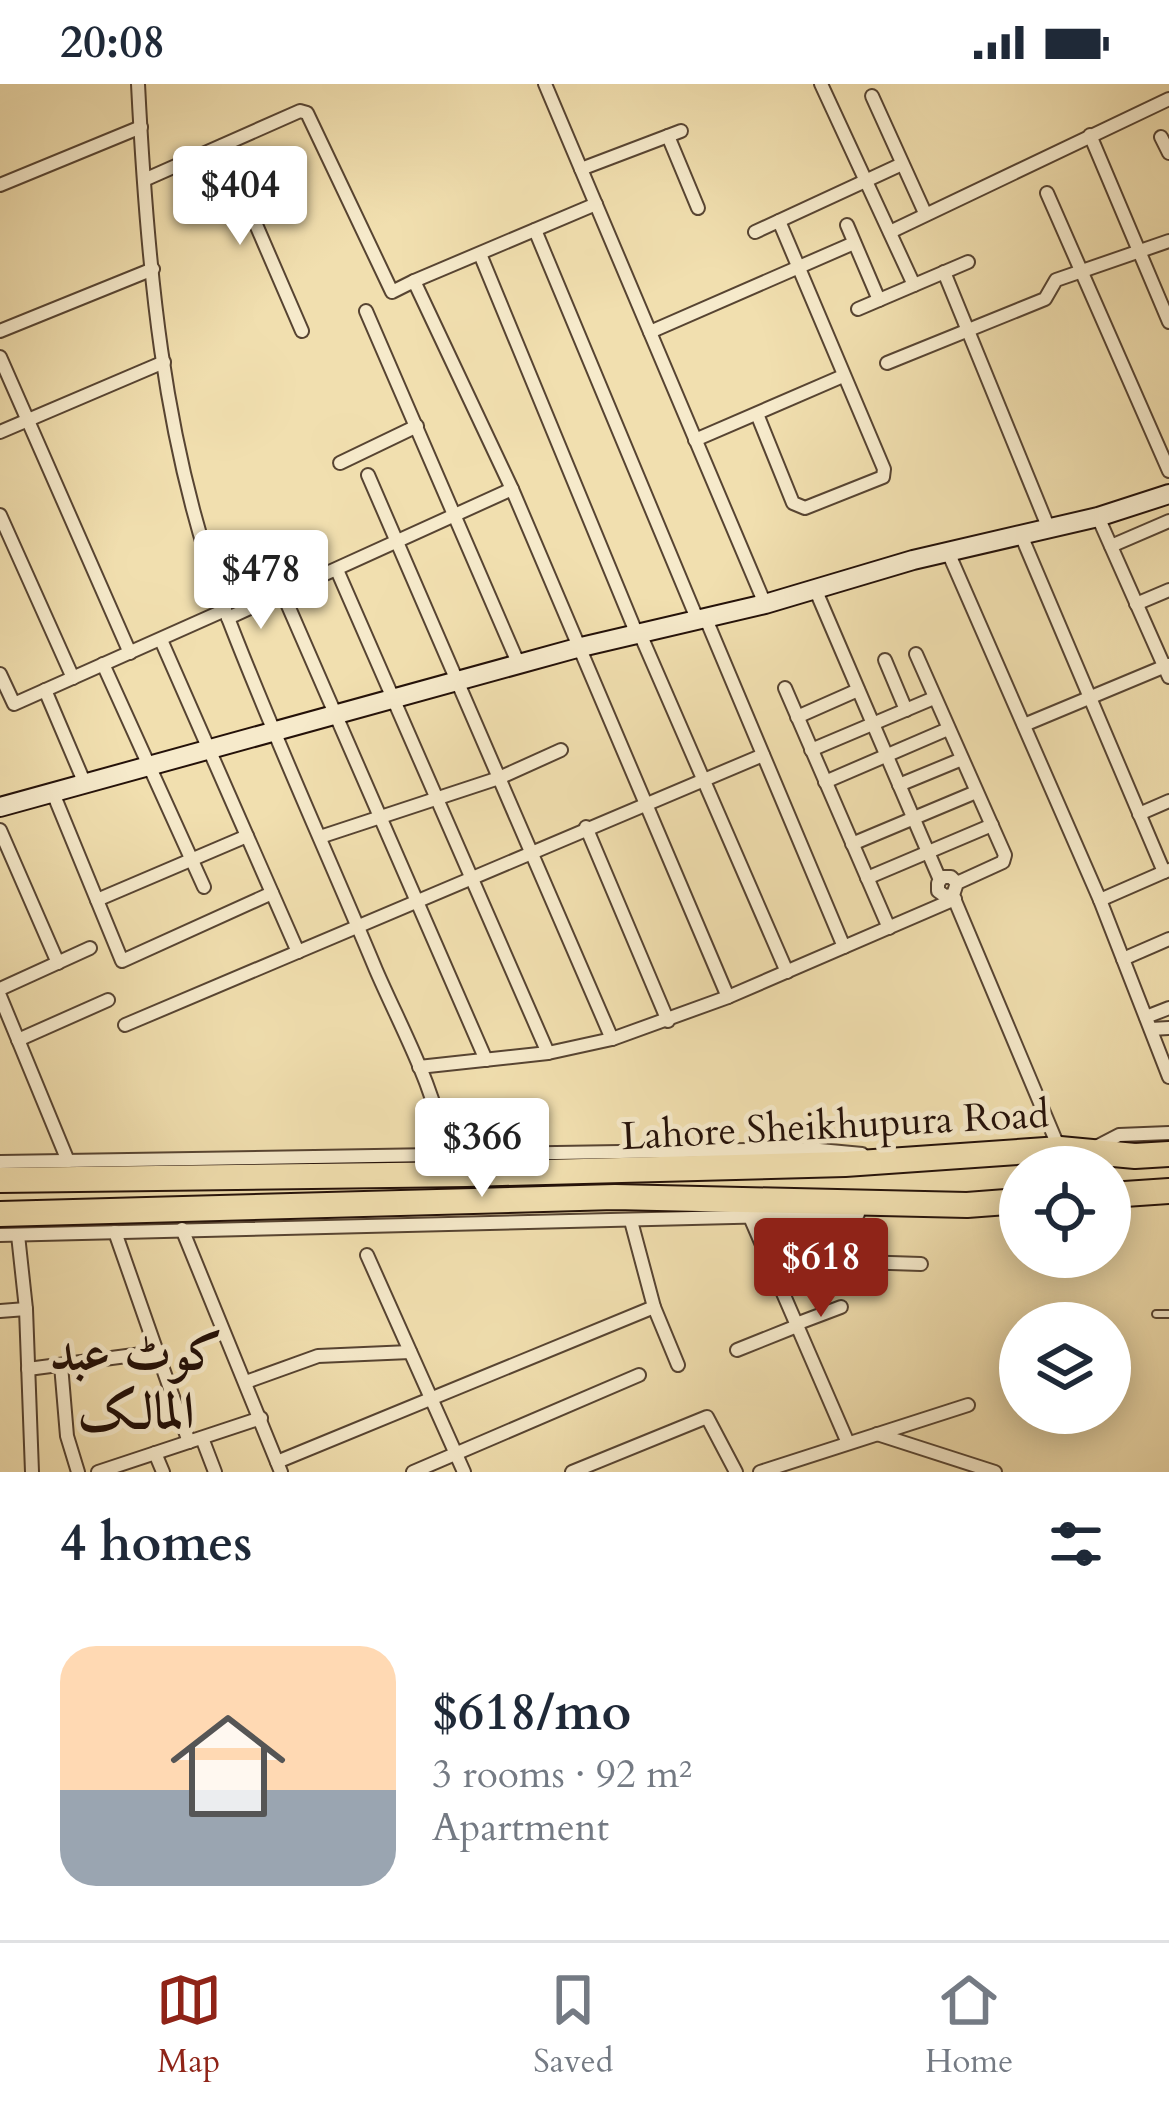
<!DOCTYPE html>
<html lang="en">
<head>
<meta charset="utf-8">
<style>
	body { margin:0; font-family:Cardo,Amiri,serif; background:#f6f6f7; color:#1f2937; height:100vh; display:flex; flex-direction:column; font-size:45px; white-space:nowrap }
	* { box-sizing:border-box; margin:0 }
	p { font-size:39px; color:#747a83 }
	.icon { flex:none; width:66px; height:66px; fill:none; stroke:currentColor; stroke-width:2; stroke-linecap:round; stroke-linejoin:round }
	.map { position:relative; height:1388px; overflow:hidden }
	.sheet { display:flex; flex-direction:column; background:#fff; flex:1 }
	.sheet>* { flex:none }
	.controls { position:absolute; left:999px; top:1062px; display:grid; gap:24px }
	.controls a { display:grid; place-items:center; width:132px; height:132px; border-radius:50%; background:#fff; box-shadow:0 6px 30px #0003; font-size:60px }
	.price { position:absolute; translate:-50% -102px; padding:0 27px; border-radius:12px; background:#fff; color:#222; font-size:39px; line-height:78px; filter:drop-shadow(0 3px 6px #0008) }
	.price::after { content:''; position:absolute; left:50%; top:72px; width:36px; height:27px; margin-left:-18px; background:inherit; clip-path:polygon(0 0,100% 0,50% 100%) }
	.price.on { background:#8f2418; color:#fff }
	ul { padding:0; list-style:none }
	li { display:flex; align-items:center; gap:36px; height:300px; padding:0 60px }
	li+li { border-top:3px solid #e0e1e3 }
	li span { display:grid; place-items:center; flex:none; width:336px; height:240px; border-radius:36px; color:#555 }
	li>.icon { margin-inline-start:auto }
	span .icon { width:144px; height:144px; fill:#fffc; stroke-width:1 }
	li b { font-size:51px }
	h2 { display:flex; justify-content:space-between; align-items:center; height:144px; padding:0 60px; font-size:51px }
	.status { display:flex; justify-content:space-between; align-items:center; height:84px; padding:0 60px; background:#fff; direction:ltr }
	.status svg { height:33px; fill:currentColor }
	.tab-bar { display:flex; justify-content:space-around; align-items:center; height:168px; border-top:3px solid #e0e1e3; background:#fff; font-size:33px; color:#747a83 }
	.tab-bar a { display:grid; justify-items:center; gap:6px }
	.tab-bar .on { color:#8f2418 }
	.map>svg:first-child { display:block }
	.lines { fill:none; stroke-linecap:round; stroke-linejoin:round }
	.lane-casing { stroke:#574432; stroke-width:10 }
	.street-casing { stroke:#574432; stroke-width:16 }
	.secondary-casing { stroke:#241109; stroke-width:22 }
	.highway-casing { stroke:#241109; stroke-width:28 }
	.lane { stroke:#f6eacb; stroke-width:6 }
	.street { stroke:#f6eacb; stroke-width:12 }
	.secondary { stroke:#f6eacb; stroke-width:18 }
	.highway { stroke:#f1dfaf; stroke-width:24 }
	.labels { text-anchor:middle; stroke-width:10; stroke-linejoin:round; paint-order:stroke }
	.street-label { font-size:39px; fill:#241109; stroke:#f6eacb }
	.district-label { font-size:51px; font-weight:bold; fill:#241109; stroke:#f6eacb }
</style>
</head>
<body>
<div class="status"><b>20:08</b><svg viewBox="0 0 49 12"><path d="M0 12V9h3v3zM5 12V6h3v6zM10 12V3h3v9zM15 12V0h3v12zM26 1h20v11H26zM47 4h2v5h-2z"/></svg></div>
<div class="map">
<svg width="1169" height="1388" viewBox="0 0 1169 1388">
	<rect width="100%" height="100%" fill="#f1dfaf"/>
	<filter id="stains"><feTurbulence type="fractalNoise" baseFrequency=".00167" numOctaves="4"/><feColorMatrix values="0 0 0 0 .2 0 0 0 0 .09 0 0 0 0 .02 0 0 0 .5 -.17"/></filter>
	<radialGradient id="worn" r=".72"><stop offset=".6" stop-color="#630" stop-opacity="0"/><stop offset="1" stop-color="#630" stop-opacity=".3"/></radialGradient>
	<g class="lines">
		<g class="lane-casing">
			<path id="lane" d="M1156,1230H1169"/>
		</g>
		<g class="street-casing">
			<g id="street">
				<path d="M138,0C147,177 162,359 225,526C271,647 326,766 376,886C402,946 437,1007 446,1072"/>
				<path d="M545,0L765,520"/>
				<path d="M821,0L914,201"/>
				<path d="M872,12L925,129"/>
				<path d="M1090,51L1169,238"/>
				<path d="M668,52L698,124"/>
				<path d="M1161,53L1169,69"/>
				<path d="M222,62L302,247"/>
				<path d="M581,85L681,47"/>
				<path d="M144,96L300,27L307,29L392,208L414,197L512,405L728,913"/>
				<path d="M0,101L141,43"/>
				<path d="M1047,109L1169,387"/>
				<path d="M847,141L879,216"/>
				<path d="M535,146L698,537"/>
				<path d="M755,148L902,80"/>
				<path d="M890,148L1169,15"/>
				<path d="M480,170L638,553"/>
				<path d="M944,188L1049,445"/>
				<path d="M414,197L596,120"/>
				<path d="M858,225L968,178"/>
				<path d="M366,227L519,581"/>
				<path d="M0,247L153,185"/>
				<path d="M650,248L854,159"/>
				<path d="M0,273L130,569"/>
				<path d="M887,279L1045,215L1056,196L1169,157"/>
				<path d="M757,330L793,419L805,424L883,393L884,385L779,137"/>
				<path d="M0,348L164,278"/>
				<path d="M695,356L843,292"/>
				<path d="M340,379L417,342"/>
				<path d="M368,391L612,955"/>
				<path d="M0,431L73,594"/>
				<path d="M1098,433L1169,593"/>
				<path d="M1021,451L1164,788L1169,786"/>
				<path d="M1111,462L1169,437"/>
				<path d="M948,468L1100,816L1169,993"/>
				<path d="M337,486L548,969"/>
				<path d="M816,507L940,796"/>
				<path d="M283,510L486,976"/>
				<path d="M1136,520L1169,506"/>
				<path d="M228,534L512,405"/>
				<path d="M706,535L844,863"/>
				<path d="M641,552L787,888"/>
				<path d="M161,556L298,868"/>
				<path d="M916,570L1005,771L1003,778L957,799L953,811L945,812L938,807V799L943,793H951L957,799"/>
				<path d="M885,576L906,626"/>
				<path d="M103,580L204,803"/>
				<path d="M0,590L14,620L225,526"/>
				<path d="M785,604L889,844"/>
				<path d="M45,606L85,700"/>
				<path d="M797,633L858,606"/>
				<path d="M1024,641L1168,581"/>
				<path d="M811,666L934,614"/>
				<path d="M825,698L948,645"/>
				<path d="M899,701L962,675"/>
				<path d="M53,709L122,877L272,809"/>
				<path d="M1139,730L1169,717"/>
				<path d="M586,743L668,937"/>
				<path d="M0,746L58,879"/>
				<path d="M320,753L499,694L561,666"/>
				<path d="M852,760L976,708"/>
				<path d="M867,794L992,741"/>
				<path d="M953,812L1059,1064"/>
				<path d="M97,816L247,752"/>
				<path d="M1100,816L1164,788"/>
				<path d="M1123,875L1169,855"/>
				<path d="M0,905L90,864"/>
				<path d="M0,912L68,1077"/>
				<path d="M1146,933L1169,924"/>
				<path d="M125,941L763,671"/>
				<path d="M1151,945L1169,944"/>
				<path d="M18,956L108,916"/>
				<path d="M419,983L548,969L612,955L728,913L955,815"/>
				<path d="M1092,1065L1119,1051L1169,1049"/>
				<path d="M0,1078L809,1065L862,1070"/>
				<path d="M750,1133L848,1359"/>
				<path d="M631,1137L654,1223L678,1281"/>
				<path d="M182,1145L281,1388"/>
				<path d="M0,1151L858,1130"/>
				<path d="M18,1151L26,1225L32,1388"/>
				<path d="M367,1171L464,1388"/>
				<path d="M768,1175L921,1180"/>
				<path d="M0,1227L26,1225"/>
				<path d="M796,1240L841,1223"/>
				<path d="M737,1266L797,1242"/>
				<path d="M157,1268L189,1358"/>
				<path d="M61,1281L67,1352L78,1388"/>
				<path d="M28,1285L157,1268L115,1148"/>
				<path d="M246,1298L318,1272L410,1268"/>
				<path d="M877,1350L995,1388"/>
				<path d="M202,1354L215,1388"/>
				<path d="M155,1369L163,1388"/>
				<path d="M277,1378L654,1223"/>
				<path d="M98,1388L261,1334"/>
				<path d="M413,1388L639,1291"/>
				<path d="M572,1388L707,1333L736,1388"/>
				<path d="M760,1388L968,1321"/>
			</g>
		</g>
		<g class="secondary-casing">
			<path id="secondary" d="M0,723L577,564L765,520L913,476L1098,433L1169,410"/>
		</g>
		<g class="highway-casing">
			<g id="highway">
				<path d="M0,1096L467,1090L845,1080L1060,1065L1135,1072L1169,1070"/>
				<path d="M1110,1111L1169,1107"/>
				<path d="M0,1130L615,1113L967,1121L1020,1117"/>
			</g>
		</g>
		<use href="#lane" class="lane"/>
		<use href="#street" class="street"/>
		<use href="#secondary" class="secondary"/>
		<use href="#highway" class="highway"/>
	</g>
	<g class="labels">
		<g class="street-label">
			<text transform="translate(835 1040) rotate(-3)" y="14">Lahore Sheikhupura Road</text>
		</g>
		<g class="district-label">
			<text x="136" y="1285">کوٹ عبد<tspan x="136" dy="59">المالک</tspan></text>
		</g>
	</g>
	<rect width="100%" height="100%" filter="url(#stains)"/>
	<rect width="100%" height="100%" fill="url(#worn)"/>
</svg>
<div class="controls">
<a><svg class="icon" aria-label="locate" viewBox="0 0 24 24"><circle cx="12" cy="12" r="6"/><path d="M12 2v4M12 18v4M2 12h4M18 12h4"/></svg></a>
<a><svg class="icon" aria-label="layers" viewBox="0 0 24 24"><path d="M12 4l9 5-9 5-9-5zM3 14l9 5 9-5"/></svg></a>
</div>
<b class="price" style="left:240px;top:164px">$404</b>
<b class="price" style="left:261px;top:548px">$478</b>
<b class="price" style="left:482px;top:1116px">$366</b>
<b class="price on" style="left:821px;top:1236px">$618</b>
</div>
<section class="sheet">
<h2>4 homes<svg class="icon" aria-label="filters" viewBox="0 0 24 24"><path d="M4 7h16M4 17h16"/><circle cx="9" cy="7" r="2"/><circle cx="15" cy="17" r="2"/></svg></h2>
<ul>
<li><span style="background:linear-gradient(#ffd9b3 60%,#9aa5b1 0)"><svg class="icon" aria-label="home" viewBox="0 0 24 24"><path d="M3 11l9-7 9 7M6 9v11h12V9"/></svg></span><div><b>$618/mo</b><p>3 rooms · 92 m²</p><p>Apartment</p></div></li>
</ul>
</section>
<nav class="tab-bar">
<a class="on"><svg class="icon" aria-label="map" viewBox="0 0 24 24"><path d="M3 6l6-2 6 2 6-2v14l-6 2-6-2-6 2zM9 4v14M15 6v14"/></svg>Map</a>
<a><svg class="icon" aria-label="saved" viewBox="0 0 24 24"><path d="M7 4h10v16l-5-4-5 4z"/></svg>Saved</a>
<a><svg class="icon" aria-label="home" viewBox="0 0 24 24"><path d="M3 11l9-7 9 7M6 9v11h12V9"/></svg>Home</a>
</nav>
</body>
</html>
